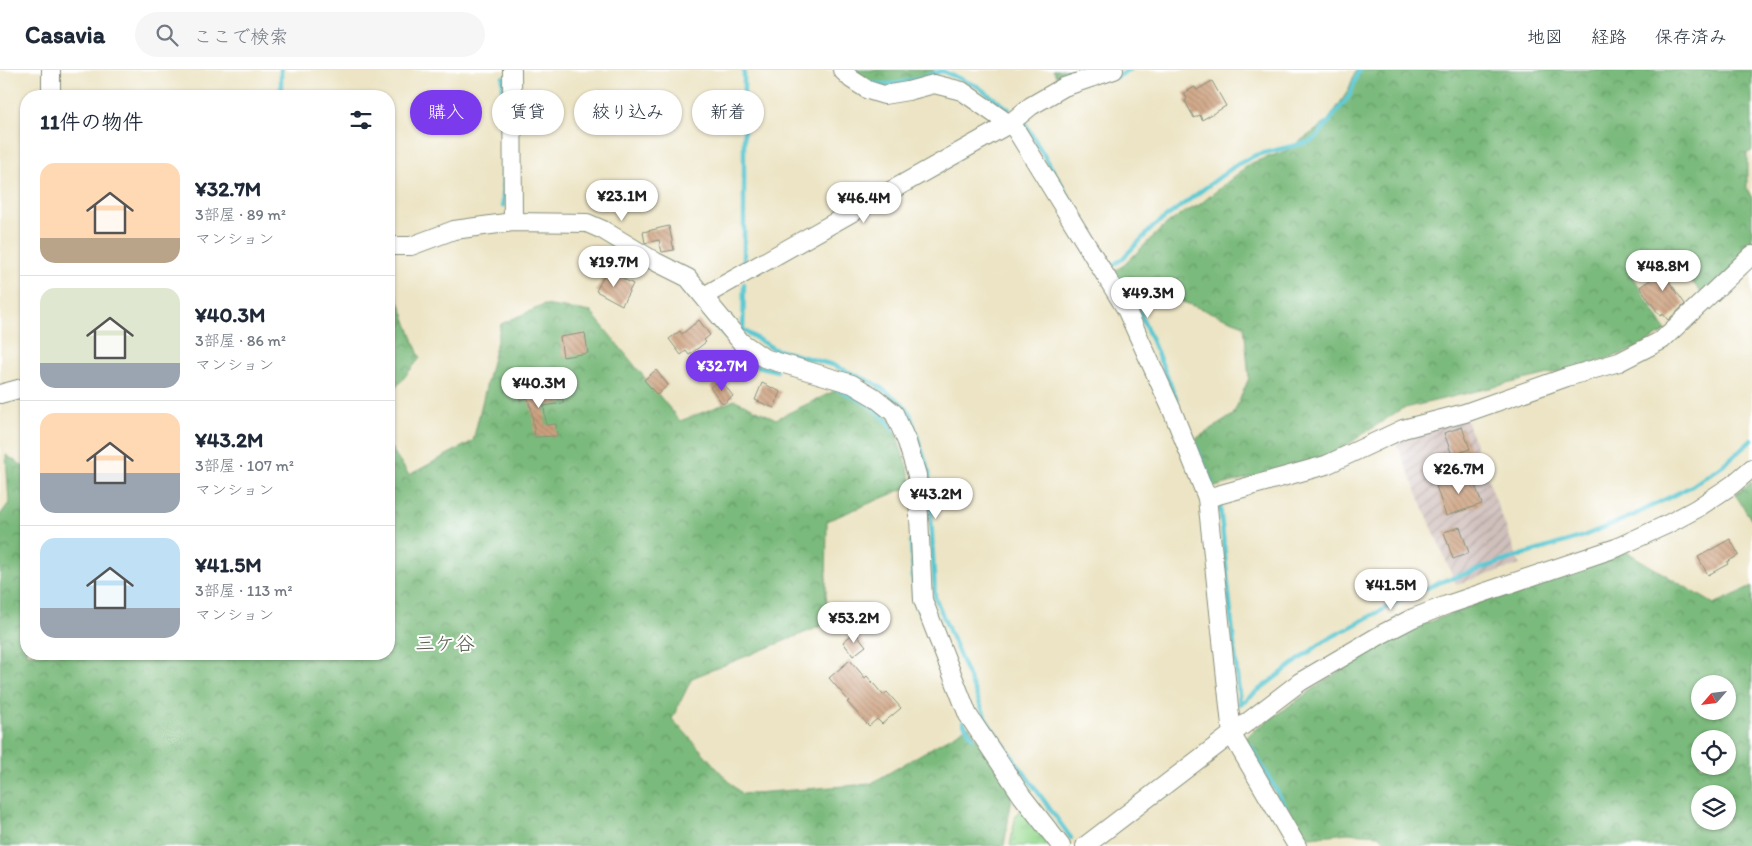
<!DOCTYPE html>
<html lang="ja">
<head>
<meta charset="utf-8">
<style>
	body { margin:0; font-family:Itim,"Klee One",sans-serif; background:#f6f6f7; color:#1f2937; height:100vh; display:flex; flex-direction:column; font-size:19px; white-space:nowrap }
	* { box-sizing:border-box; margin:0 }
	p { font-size:16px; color:#747a83 }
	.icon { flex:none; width:28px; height:28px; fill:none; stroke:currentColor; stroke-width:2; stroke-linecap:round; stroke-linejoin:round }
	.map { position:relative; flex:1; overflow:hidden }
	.details { position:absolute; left:20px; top:20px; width:375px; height:570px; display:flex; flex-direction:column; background:#fff; border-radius:20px; box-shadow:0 1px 4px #0004 }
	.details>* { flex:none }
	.banner { position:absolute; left:410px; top:20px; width:475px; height:45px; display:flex; gap:10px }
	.needle { width:32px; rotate:242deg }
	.fabs { position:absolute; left:1691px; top:605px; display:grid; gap:10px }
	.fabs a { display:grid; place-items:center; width:45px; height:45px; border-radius:50%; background:#fff; box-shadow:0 1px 4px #0004; font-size:25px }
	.price { position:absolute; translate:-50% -42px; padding:0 11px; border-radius:18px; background:#fff; color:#222; font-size:16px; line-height:32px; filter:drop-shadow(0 1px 2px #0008) }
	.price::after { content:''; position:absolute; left:50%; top:30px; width:15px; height:11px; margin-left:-8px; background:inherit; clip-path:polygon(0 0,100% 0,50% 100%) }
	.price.active { background:#7c3aed; color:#fff }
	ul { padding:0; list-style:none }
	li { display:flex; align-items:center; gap:15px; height:125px; padding:0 20px }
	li+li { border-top:1px solid #e0e1e3 }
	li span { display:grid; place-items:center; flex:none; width:140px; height:100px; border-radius:15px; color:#555 }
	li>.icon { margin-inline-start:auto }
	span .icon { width:60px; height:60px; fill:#fffc; stroke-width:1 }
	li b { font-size:21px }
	h2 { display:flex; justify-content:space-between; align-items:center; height:60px; padding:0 20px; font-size:21px }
	.pill { padding:0 18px; border-radius:22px; background:#fff; box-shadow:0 1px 4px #0004; font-size:18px; line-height:45px }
	.pill.active { background:#7c3aed; color:#fff }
	header { display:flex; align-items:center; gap:30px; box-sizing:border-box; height:70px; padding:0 25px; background:#fff; border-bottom:1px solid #e0e1e3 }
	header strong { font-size:24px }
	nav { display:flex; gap:28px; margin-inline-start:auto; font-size:18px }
	.search { width:350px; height:45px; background:#f6f6f7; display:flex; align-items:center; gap:12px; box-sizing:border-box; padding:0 18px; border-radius:28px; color:#747a83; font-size:19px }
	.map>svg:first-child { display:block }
	.industrial { fill:url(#industrial-furrows) }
	.grass { fill:url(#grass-tufts); stroke:#5c8c62 }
	.forest { fill:url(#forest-crowns); stroke:#4c7c58; fill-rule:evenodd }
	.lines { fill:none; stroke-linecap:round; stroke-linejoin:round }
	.stream { stroke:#5ac7d2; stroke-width:4.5 }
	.building { fill:url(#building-back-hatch) }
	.minor-casing { stroke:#86907c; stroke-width:20 }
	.minor { stroke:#fff; stroke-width:18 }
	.labels { text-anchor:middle; stroke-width:4; stroke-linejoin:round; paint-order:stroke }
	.quarter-label { font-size:20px; fill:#5c604e; stroke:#fff }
</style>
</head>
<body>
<header>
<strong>Casavia</strong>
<div class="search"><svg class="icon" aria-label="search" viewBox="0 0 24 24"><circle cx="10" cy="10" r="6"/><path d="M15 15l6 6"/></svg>ここで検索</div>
<nav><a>地図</a><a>経路</a><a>保存済み</a></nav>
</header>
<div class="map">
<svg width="1752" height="776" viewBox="0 0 1752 776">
	<defs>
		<pattern id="industrial-furrows" width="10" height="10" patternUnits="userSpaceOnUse" patternTransform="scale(1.25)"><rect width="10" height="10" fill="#d0c0bc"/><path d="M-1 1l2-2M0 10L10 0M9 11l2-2" fill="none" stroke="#a89d9a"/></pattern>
		<pattern id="grass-tufts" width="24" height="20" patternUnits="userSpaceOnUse" patternTransform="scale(1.25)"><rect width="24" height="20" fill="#98da91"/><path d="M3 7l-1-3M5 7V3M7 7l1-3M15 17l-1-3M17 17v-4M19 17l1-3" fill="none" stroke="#83bc7e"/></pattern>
		<pattern id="forest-crowns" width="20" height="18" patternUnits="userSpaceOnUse" patternTransform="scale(1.25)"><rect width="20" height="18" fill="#7aba7b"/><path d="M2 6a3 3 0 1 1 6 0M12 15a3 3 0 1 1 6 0" fill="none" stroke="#639866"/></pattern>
		<pattern id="building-back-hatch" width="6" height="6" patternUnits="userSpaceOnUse" patternTransform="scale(1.25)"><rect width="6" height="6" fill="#cda07e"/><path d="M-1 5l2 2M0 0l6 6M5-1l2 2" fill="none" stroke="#a68468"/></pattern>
	</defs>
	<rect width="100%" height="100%" fill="#fff"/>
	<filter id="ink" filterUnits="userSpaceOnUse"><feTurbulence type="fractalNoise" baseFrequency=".02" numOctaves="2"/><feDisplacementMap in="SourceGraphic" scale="10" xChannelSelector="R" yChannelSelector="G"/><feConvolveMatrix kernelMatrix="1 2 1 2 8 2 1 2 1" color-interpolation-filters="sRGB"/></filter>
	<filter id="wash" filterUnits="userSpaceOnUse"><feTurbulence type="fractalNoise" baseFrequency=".0096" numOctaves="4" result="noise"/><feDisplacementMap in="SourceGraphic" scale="20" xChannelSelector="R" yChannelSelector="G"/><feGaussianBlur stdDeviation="1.12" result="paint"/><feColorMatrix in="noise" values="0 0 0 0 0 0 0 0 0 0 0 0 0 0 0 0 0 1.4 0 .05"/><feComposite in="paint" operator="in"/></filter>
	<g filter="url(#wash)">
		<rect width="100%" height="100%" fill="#ece4c4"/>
		<path class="industrial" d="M1465,347L1520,495L1456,514L1394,368Z"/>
		<path class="grass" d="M1026,735L1054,776H1010L1016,744Z"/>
		<g class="forest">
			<path d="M849,0H934L938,9L890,19L871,17Z"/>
			<path d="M1053,0H1099L1060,14Z"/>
			<path d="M1356,0H1752V81L1747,83V119L1752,128V181L1704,226L1666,181L1632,206L1666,261L1636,279L1595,293L1401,339L1332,385L1211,418L1191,372L1233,345L1249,308L1244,255L1159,223L1131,236L1111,203L1124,195L1164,156L1183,143L1199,135L1251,93L1286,81L1327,52L1348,21Z"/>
			<path d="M389,179H393L392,213L420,288L389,326Z"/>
			<path d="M544,235L591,242L680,351L735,330L776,349L847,315L890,347L913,415L827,451L826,524L829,553L692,608L672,649C696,673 717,701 742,724L870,714L969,656L1013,721L1004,776H0V445L9,433L6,385L26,398V584H389V375L409,405L473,371L501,254Z"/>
			<path d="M1752,412V451L1735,424Z"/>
			<path d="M1627,482L1714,534L1752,517V776H1391L1379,765L1348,763L1301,768L1244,670L1253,661L1368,581L1408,560L1529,514ZM1700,614H1728V641H1700ZM1700,669H1728V696H1700ZM1700,724H1728V751H1700Z"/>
		</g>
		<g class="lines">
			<g class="stream">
				<path d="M1117,7L1129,0"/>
				<path d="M873,13C897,17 919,8 942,1L977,16L1009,39"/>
				<path d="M281,26V0"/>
				<path d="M1024,49L1023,50L1109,195"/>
				<path d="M503,136V7"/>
				<path d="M744,190V0"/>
				<path d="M1110,197L1122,189L1154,156L1236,95L1256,85L1309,72L1317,67L1350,25L1359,0"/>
				<path d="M670,208L686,218L708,247L727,268"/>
				<path d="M1120,209L1139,240L1177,330"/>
				<path d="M744,214L743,260L774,279L833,295L874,313L902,333L910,344L929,403L935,527L988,653L1071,768"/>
				<path d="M745,286L758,296L777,301"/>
				<path d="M830,316C855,327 879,336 893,361"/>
				<path d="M1189,360L1212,414"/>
				<path d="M1220,436L1240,634"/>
				<path d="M911,471L914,528L919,542"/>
				<path d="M1240,634L1324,571L1401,530L1438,513L1519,486L1581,467L1632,446L1692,416L1724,394L1752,370"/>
				<path d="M963,652L973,668"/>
				<path d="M1249,673L1308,776"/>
			</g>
		</g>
		<g id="blocks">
			<g class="building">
				<path d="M1212,11L1226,36L1202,50L1200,45L1194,48L1185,31L1187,29L1184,23L1195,17L1197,20Z"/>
				<path d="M669,156L674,180L662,182L659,170L645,173L643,162Z"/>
				<path d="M1668,190L1675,201L1666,207L1685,234L1668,250L1663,244L1660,246L1640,217L1660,203L1656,198Z"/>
				<path d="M607,200L633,214L622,235L596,221Z"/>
				<path d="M699,250L710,265L704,270L706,272L689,285L686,281L681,285L669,269L680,261L682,264Z"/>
				<path d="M585,263L588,283L563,287L560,267Z"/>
				<path d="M656,300L668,315L657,325L644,310Z"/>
				<path d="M721,310L733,326L723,334L710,317Z"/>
				<path d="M538,313L540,326L563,329V333L544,336L546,355L556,354L557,366L535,367L531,337H530L528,328L520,330L518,316Z"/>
				<path d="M762,313L781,322L774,338L755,330Z"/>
				<path d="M1462,357L1470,379L1452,385L1444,363Z"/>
				<path d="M1471,404L1482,434L1446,446L1436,416Z"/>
				<path d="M1460,457L1469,483L1453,489L1444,462Z"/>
				<path d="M1730,469L1739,485L1727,492L1728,494L1708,505L1698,487Z"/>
				<path d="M855,562L866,576L853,586L843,572Z"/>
				<path d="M850,590L865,608L867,606L883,625L887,622L901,638L882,654L877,649L869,656L847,632L849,631L829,608Z"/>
			</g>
		</g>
	</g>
	<g filter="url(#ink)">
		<use href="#blocks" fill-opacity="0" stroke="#86907c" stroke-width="1"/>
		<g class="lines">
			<g class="minor-casing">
				<g id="minor">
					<path d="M512,0L513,152"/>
					<path d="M842,0L851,9L868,20L884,25L908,21L934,14L962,21L1009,54L1016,60L1126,239L1172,340L1207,428L1232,665L1297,776"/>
					<path d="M51,26V0"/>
					<path d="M389,176H411L454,160L513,152L587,153L603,160L656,192L688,208L741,272L764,288L852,314L874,327L894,343L907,372L917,405L923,530L968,645L1022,726L1061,776"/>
					<path d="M704,226L1009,54L1031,36L1064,17L1114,0"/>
					<path d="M0,324L26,317"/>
					<path d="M1207,428L1326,395L1403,359L1465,343L1567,307L1619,292L1662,270L1752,185"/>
					<path d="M1085,776L1300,612L1382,564L1413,548L1447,535L1616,478L1668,454L1696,439L1732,415L1752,398"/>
				</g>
			</g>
			<use href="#minor" class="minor"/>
		</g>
	</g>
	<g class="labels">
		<g class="quarter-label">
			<text x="445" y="580">三ケ谷</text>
		</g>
	</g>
</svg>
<div class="fabs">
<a><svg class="needle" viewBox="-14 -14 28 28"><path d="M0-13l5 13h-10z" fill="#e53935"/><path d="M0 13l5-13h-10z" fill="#747a83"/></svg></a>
<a><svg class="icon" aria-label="locate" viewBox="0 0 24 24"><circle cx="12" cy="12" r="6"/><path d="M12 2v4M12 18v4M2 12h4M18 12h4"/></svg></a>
<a><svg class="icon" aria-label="layers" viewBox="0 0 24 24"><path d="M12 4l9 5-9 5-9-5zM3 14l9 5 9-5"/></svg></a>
</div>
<b class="price" style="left:622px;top:152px">¥23.1M</b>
<b class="price" style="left:864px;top:154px">¥46.4M</b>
<b class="price" style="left:614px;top:218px">¥19.7M</b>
<b class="price" style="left:1663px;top:222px">¥48.8M</b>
<b class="price" style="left:1148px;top:249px">¥49.3M</b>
<b class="price active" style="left:722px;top:322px">¥32.7M</b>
<b class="price" style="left:539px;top:339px">¥40.3M</b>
<b class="price" style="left:1459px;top:425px">¥26.7M</b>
<b class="price" style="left:936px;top:450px">¥43.2M</b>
<b class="price" style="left:1391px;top:541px">¥41.5M</b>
<b class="price" style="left:854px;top:574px">¥53.2M</b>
<div class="banner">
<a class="pill active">購入</a>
<a class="pill">賃貸</a>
<a class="pill">絞り込み</a>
<a class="pill">新着</a>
</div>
<section class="details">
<h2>11件の物件<svg class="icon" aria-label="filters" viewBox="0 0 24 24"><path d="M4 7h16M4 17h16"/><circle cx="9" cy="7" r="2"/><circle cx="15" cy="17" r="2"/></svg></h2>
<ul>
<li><span style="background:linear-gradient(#ffd9b3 75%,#b9a48a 0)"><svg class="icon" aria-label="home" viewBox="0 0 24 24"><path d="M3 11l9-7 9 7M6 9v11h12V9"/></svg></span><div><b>¥32.7M</b><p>3部屋 · 89 m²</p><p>マンション</p></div></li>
<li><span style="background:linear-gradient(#dfe7d0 75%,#9aa5b1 0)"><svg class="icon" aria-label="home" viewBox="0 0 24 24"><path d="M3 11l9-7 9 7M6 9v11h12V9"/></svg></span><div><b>¥40.3M</b><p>3部屋 · 86 m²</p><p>マンション</p></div></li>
<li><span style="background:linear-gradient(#ffd9b3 60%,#9aa5b1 0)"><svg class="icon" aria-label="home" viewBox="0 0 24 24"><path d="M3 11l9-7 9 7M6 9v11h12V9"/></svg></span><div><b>¥43.2M</b><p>3部屋 · 107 m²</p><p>マンション</p></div></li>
<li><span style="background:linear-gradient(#bfe0f5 70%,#9aa5b1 0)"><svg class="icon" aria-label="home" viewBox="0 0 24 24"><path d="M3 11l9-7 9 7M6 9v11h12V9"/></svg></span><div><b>¥41.5M</b><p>3部屋 · 113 m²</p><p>マンション</p></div></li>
</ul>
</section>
</div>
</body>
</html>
